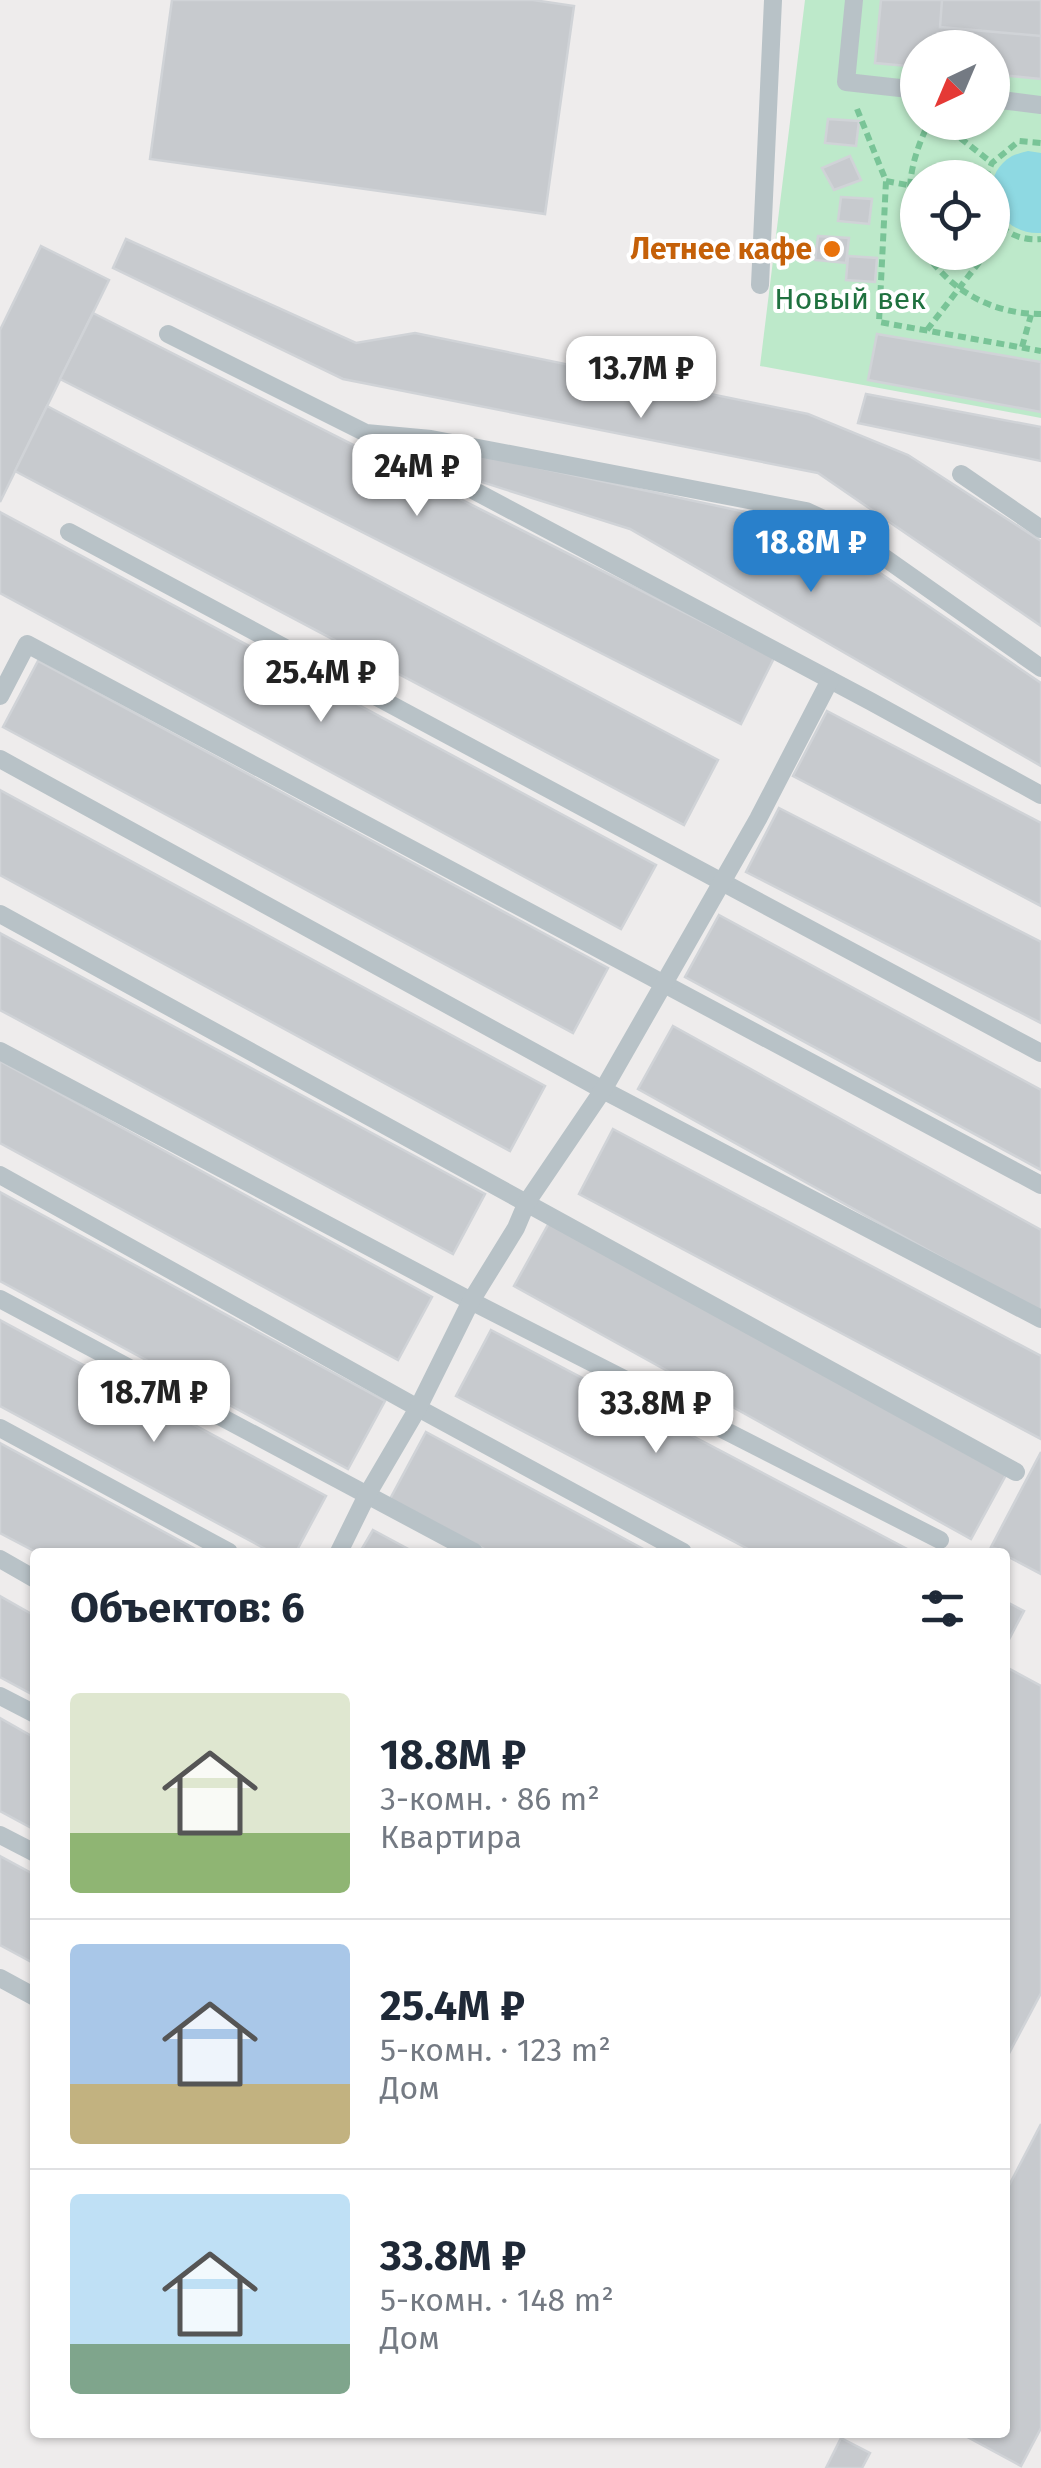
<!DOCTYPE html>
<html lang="ru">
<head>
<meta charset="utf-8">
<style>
	body { margin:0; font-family:"Fira Sans",sans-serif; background:#f2f2f3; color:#1f2937; height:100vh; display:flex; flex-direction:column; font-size:38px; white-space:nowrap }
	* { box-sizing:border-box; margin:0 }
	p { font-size:32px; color:#747a83 }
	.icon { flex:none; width:55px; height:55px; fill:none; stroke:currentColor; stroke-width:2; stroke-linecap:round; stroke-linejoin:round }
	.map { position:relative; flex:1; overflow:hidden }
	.details { position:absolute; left:30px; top:1548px; width:980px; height:890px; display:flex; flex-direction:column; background:#fff; border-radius:10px; box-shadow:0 2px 8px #0004 }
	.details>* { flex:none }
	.needle { width:65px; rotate:224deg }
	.controls { position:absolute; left:900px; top:30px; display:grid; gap:20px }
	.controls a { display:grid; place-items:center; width:110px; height:110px; border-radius:50%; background:#fff; box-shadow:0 2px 8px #0004; font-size:50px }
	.price { position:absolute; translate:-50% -85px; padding:0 22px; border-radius:20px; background:#fff; color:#222; font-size:32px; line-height:65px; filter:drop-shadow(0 2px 5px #0008) }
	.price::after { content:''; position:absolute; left:50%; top:60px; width:30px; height:22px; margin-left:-15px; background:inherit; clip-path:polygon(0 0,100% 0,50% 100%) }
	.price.active { background:#2980cb; color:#fff }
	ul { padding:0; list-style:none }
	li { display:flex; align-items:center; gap:30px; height:250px; padding:0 40px }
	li+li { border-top:2px solid #e0e1e3 }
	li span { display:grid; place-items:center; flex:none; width:280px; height:200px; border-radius:10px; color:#555 }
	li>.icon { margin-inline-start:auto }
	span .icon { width:120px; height:120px; fill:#fffc; stroke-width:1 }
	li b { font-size:42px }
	h2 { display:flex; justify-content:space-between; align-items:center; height:120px; padding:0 40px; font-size:42px }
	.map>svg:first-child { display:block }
	.green { fill:#bde9ca; fill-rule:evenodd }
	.water { fill:#8ed9e2 }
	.building { fill:#c7cace; stroke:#d0d3d7; stroke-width:2.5 }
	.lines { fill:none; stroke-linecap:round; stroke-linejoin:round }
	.path { stroke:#79c497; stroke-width:6; stroke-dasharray:8 5; stroke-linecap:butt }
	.lane { stroke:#b8c2c7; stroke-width:18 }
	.food-dot { fill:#e8710a; stroke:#fff; stroke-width:4 }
	.labels { text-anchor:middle; stroke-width:8; stroke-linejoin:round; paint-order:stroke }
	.food-label { font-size:30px; font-weight:bold; fill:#c56008; stroke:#fff; text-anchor:end }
	.park-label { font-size:30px; fill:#1f713f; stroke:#fff }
</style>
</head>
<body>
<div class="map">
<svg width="1041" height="2468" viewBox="0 0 1041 2468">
	<rect width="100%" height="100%" fill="#eeecec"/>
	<path class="green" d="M805,0H1041V418L760,366ZM918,48H992V122H918ZM918,178H992V252H918Z"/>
	<path class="water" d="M1028,151L1041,153V233C997,236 972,180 1012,156C1017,154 1023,152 1028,151Z"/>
	<g class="building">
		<path d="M172,0H533L574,6L545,214L150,159Z"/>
		<path d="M881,0H1041V79L992,74V48H918V67L875,63Z"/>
		<path d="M942,0H1041V36L940,27Z"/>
		<path d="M828,119L859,121L856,146L825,143Z"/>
		<path d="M850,156L861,180L834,190L822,168Z"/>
		<path d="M841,197L872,199L869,224L838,221Z"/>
		<path d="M818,236L849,238L846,263L815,260Z"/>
		<path d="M126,239L356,343L415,333L808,414L908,455L1041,541V626L818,473L343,379L113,268Z"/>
		<path d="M41,246L109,280L0,502V330Z"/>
		<path d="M848,256L877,258L875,282L846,280Z"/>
		<path d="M93,313L774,658L741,724L60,379Z"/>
		<path d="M877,334L1041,362V412L868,380Z"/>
		<path d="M866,394L1041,427V461L858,423Z"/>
		<path d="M47,406L718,760L684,825L15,471Z"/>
		<path d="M470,453L811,526L1041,683V766L630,529L466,477Z"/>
		<path d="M0,512L656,865L621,929L0,593Z"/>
		<path d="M38,661L608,968L573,1033L3,727Z"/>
		<path d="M827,711L1041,823V906L793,776Z"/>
		<path d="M0,790L545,1086L510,1151L0,875Z"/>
		<path d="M779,808L1041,942V1023L746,872Z"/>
		<path d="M719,915L1041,1090V1170L685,977Z"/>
		<path d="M0,933L485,1194L453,1254L0,1010Z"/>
		<path d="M673,1026L1041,1230V1313L638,1089Z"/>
		<path d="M0,1061L432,1297L398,1360L0,1143Z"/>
		<path d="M613,1129L1041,1356V1439L579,1194Z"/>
		<path d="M0,1192L385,1401L348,1469L0,1281Z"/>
		<path d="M549,1223L1006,1475L971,1539L514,1286Z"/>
		<path d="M0,1320L326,1496L296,1552H271L0,1406Z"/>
		<path d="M491,1330L913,1552H754L456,1396Z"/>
		<path d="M426,1432L649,1552H490L390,1499Z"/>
		<path d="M0,1443L201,1552H36L0,1533Z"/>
		<path d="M1041,1452V1574L1005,1555V1552L991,1547Z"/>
		<path d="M373,1530L414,1552H360Z"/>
		<path d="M0,1596L35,1616V1696L0,1677Z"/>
		<path d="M1005,1601L1024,1611L1005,1647Z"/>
		<path d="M1008,1668L1041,1686V1993L1005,2061V1675Z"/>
		<path d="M0,1718L35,1738V1830L0,1811Z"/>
		<path d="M0,1856L35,1875V1964L0,1945Z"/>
		<path d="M1041,2124V2428L1021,2466L958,2432H1005V2193Z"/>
		<path d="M841,2438L870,2453L862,2468H826Z"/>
	</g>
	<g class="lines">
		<g class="path">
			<path d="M857,109L886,181L879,322L1041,351"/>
			<path d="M940,122L992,163"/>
			<path d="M985,178L992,163L1019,141L1041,143"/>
			<path d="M886,181L918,187"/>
			<path d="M992,218C1005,233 1021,241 1041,239"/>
			<path d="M918,238C903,195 910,162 929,122"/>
			<path d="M992,245L1005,230"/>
			<path d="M925,252C952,292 993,314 1041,314"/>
			<path d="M927,330L987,252"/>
			<path d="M1022,347L1031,315"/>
		</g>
		<g class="lane">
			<path d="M854,0L846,82L918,90"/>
			<path d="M992,99L1041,105"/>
			<path d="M760,285L773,0"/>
			<path d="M168,334L366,433L431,439L806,511L841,527L1041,668"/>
			<path d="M375,438L870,701L1041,795"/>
			<path d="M961,474L1041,529"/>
			<path d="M69,532L1041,1053"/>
			<path d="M0,696L27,644L1041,1185"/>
			<path d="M0,759L603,1090L1041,1319"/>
			<path d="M0,914L1016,1472"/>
			<path d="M0,1051L471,1301L940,1540"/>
			<path d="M0,1175L418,1408L683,1552"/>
			<path d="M0,1299L474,1552"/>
			<path d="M0,1428L229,1552"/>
			<path d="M339,1552L367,1495L418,1408L471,1301L516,1228L527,1202L603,1090L758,819L830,680"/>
			<path d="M0,1559L35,1579"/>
			<path d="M0,1696L35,1714"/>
			<path d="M0,1835L35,1853"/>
			<path d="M0,1978L35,1997"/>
		</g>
	</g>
	<circle class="food-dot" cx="832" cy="249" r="10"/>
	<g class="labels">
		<g class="food-label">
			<text x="812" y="259">Летнее кафе</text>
		</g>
		<g class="park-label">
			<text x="850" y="309">Новый век</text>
		</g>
	</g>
</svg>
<div class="controls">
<a><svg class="needle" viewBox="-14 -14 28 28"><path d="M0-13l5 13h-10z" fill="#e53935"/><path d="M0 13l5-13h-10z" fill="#747a83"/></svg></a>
<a><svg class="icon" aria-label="locate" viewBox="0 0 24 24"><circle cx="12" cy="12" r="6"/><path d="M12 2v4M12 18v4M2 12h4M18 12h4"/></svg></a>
</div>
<b class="price" style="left:641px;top:421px">13.7M ₽</b>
<b class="price" style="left:417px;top:519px">24M ₽</b>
<b class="price active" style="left:811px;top:595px">18.8M ₽</b>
<b class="price" style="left:321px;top:725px">25.4M ₽</b>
<b class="price" style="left:154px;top:1445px">18.7M ₽</b>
<b class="price" style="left:656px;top:1456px">33.8M ₽</b>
<section class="details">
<h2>Объектов: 6<svg class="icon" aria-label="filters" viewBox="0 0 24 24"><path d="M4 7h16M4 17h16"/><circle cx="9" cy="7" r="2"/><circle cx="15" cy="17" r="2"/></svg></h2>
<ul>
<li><span style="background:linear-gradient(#dfe7d0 70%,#8fb573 0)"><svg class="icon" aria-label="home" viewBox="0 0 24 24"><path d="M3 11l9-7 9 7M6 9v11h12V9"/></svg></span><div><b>18.8M ₽</b><p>3-комн. · 86 m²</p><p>Квартира</p></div></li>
<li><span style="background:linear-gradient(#a9c7e8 70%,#c2b280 0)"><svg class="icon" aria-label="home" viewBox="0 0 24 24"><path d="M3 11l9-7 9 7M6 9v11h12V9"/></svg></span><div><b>25.4M ₽</b><p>5-комн. · 123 m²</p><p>Дом</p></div></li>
<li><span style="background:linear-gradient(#bfe0f5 75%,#7fa58c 0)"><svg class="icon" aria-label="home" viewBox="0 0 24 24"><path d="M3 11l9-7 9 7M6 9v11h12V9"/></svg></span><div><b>33.8M ₽</b><p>5-комн. · 148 m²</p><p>Дом</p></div></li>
</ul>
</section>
</div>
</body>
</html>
